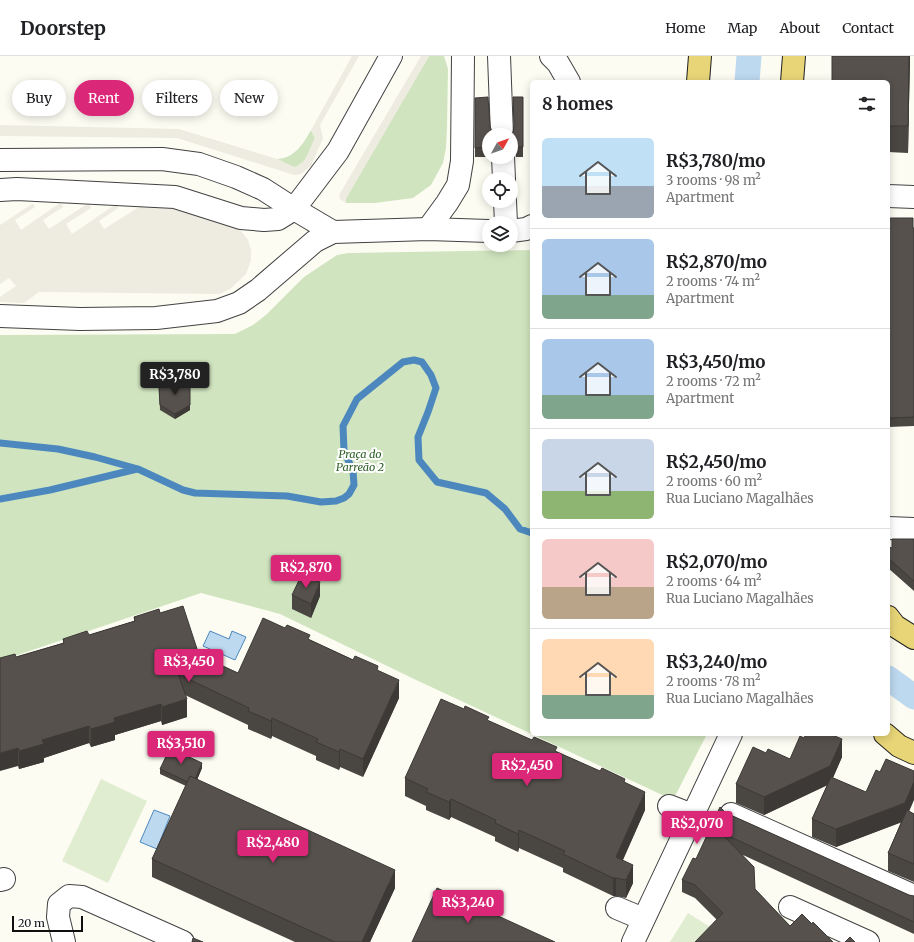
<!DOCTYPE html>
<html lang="en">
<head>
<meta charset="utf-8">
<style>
	body { margin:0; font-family:Merriweather,serif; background:#f6f6f6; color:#202124; height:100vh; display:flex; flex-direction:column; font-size:15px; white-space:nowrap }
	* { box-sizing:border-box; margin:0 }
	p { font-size:13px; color:#757577 }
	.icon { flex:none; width:22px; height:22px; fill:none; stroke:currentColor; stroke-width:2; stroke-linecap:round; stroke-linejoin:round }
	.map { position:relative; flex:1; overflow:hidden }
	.side { position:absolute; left:530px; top:24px; width:360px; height:656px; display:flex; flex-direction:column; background:#fff; border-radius:6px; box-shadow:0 2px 10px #0003 }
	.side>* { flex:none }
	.hud { position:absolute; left:12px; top:24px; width:380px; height:36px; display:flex; gap:8px }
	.needle { width:26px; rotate:50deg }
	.tools { position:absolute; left:482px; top:72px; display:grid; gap:8px }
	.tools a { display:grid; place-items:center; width:36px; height:36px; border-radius:50%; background:#fff; box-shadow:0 2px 10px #0003; font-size:20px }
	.scale { position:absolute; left:12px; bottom:10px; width:71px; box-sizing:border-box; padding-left:4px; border:2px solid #0f0f0f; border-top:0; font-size:11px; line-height:14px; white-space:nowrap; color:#0f0f0f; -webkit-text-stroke:3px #fff; paint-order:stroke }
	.price { position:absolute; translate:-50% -34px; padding:0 9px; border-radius:4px; background:#db2777; color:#fff; font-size:13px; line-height:26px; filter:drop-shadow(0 1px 2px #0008) }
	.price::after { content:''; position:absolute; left:50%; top:24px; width:12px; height:9px; margin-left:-6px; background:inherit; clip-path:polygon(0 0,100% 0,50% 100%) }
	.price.active { background:#222; color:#fff }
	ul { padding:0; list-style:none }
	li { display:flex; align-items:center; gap:12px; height:100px; padding:0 12px }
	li+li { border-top:1px solid #e0e0e0 }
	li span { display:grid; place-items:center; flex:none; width:112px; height:80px; border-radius:6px; color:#555 }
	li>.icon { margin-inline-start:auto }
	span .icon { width:48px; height:48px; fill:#fffc; stroke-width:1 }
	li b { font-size:17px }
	h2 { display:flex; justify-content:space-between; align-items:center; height:48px; padding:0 12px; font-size:17px }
	.pill { padding:0 14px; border-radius:18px; background:#fff; box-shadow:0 2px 10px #0003; font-size:14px; line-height:36px }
	.pill.active { background:#db2777; color:#fff }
	header { display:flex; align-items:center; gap:24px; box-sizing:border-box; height:56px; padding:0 20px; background:#fff; border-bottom:1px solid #e0e0e0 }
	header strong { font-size:19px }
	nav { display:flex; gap:22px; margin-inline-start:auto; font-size:14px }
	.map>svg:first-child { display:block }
	.green { fill:#d0e5bf }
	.pitch { fill:#e1edd0 }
	.plaza { fill:#eeebe1 }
	.water { fill:#bdd9ef; stroke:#4c88be }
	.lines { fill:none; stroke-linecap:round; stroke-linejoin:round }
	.stream { stroke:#4c88be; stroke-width:7 }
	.canal { stroke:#bdd9ef; stroke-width:25 }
	.minor-casing { stroke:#424242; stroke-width:24 }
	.major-casing { stroke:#202020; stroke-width:24 }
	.minor { stroke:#fff; stroke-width:22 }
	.major { stroke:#e8d578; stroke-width:22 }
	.wall { fill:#4a4642 }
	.shaded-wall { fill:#3c3936 }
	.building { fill:#56514d; stroke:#3c3936 }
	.labels { text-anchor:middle; stroke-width:4; stroke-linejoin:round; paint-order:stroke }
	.park-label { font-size:11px; font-style:italic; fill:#2e6026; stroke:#fff }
</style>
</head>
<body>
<header>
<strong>Doorstep</strong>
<nav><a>Home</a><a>Map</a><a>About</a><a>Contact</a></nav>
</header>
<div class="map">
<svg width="914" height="886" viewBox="0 0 914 886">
	<rect width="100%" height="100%" fill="#fdfcf3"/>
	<g class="green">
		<path d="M429,0H444L448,13L447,72L446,92L443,107L431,129L413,142L375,147H346L345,143Z"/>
		<path d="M311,74L315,82C311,90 306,110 295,111C290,111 282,105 277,103C295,102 303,88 311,74Z"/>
		<path d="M532,194V678H707L673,744L414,623L280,558L201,537L0,605V279L235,278L253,269L267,258L304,221L337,199L348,197Z"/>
	</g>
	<g class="pitch">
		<path d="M101,723L147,745L108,827L62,805Z"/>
		<path d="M688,857L710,871L699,886H670Z"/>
	</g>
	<g class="plaza">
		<path d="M352,0H359L320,69L323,82L311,110L301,118L294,119L177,82L0,80V69L179,73L277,103L294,111L297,110L305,104L315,82L311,74Z"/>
		<path d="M421,0H429L346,143V147L340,143L339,139Z"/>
		<path d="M60,147L63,150V151L43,164L49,173L87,148L90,149L91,152L66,168L72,178L116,148L118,152L99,165L104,173L144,148L177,149L235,167L248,184L251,194V204L246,218L230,233L220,238L39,236L24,247L0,246V241L16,230L9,222L0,228V169L32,148H33L35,151L15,164L21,174Z"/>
	</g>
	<g class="water">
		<path d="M210,575L229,583L232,575L246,581L235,604L203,590Z"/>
		<path d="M154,754L170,760L157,793L140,786Z"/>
	</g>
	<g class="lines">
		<g class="stream">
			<path d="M0,387L58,393L95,401L138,413L183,434L195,437L287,440L321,446L336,445L344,442L349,438L354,429L353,415L344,395L343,370L357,343L403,306L414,304L422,306L431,319L436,332L428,356L418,381L419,404L437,426L486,437L505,453L520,473L532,477"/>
			<path d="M0,443L50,434L137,413"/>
		</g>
		<g class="canal">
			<path d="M747,26L749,0"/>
			<path d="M888,622L914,641"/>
		</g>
		<g class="minor-casing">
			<g id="minor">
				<path d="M499,0L502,79"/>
				<path d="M551,0L558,7L569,26"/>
				<path d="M503,101L504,123"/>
				<path d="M0,104L162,103L199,108L236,121L263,133L294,153L333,176"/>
				<path d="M0,134L17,133L175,141L241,162L264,164L278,163L294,153L338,95L391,0"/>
				<path d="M888,140L914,141"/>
				<path d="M505,145L506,167"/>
				<path d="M428,173L447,147L458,129L462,105L463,0"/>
				<path d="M511,175L526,173L532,170"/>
				<path d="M0,260L80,263L156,262L217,255L239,247L258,234L315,185L333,176L428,173L489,175"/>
				<path d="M888,472L914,473"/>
				<path d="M669,750L692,759"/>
				<path d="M731,758L914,840"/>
				<path d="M0,824L4,823"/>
				<path d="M790,851L868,886"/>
				<path d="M617,852L643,863"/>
				<path d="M64,886L58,861L59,848L69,840L82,841L183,886"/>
				<path d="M633,886L731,678"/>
			</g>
		</g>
		<g class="major-casing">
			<g id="major">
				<path d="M698,26L700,0"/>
				<path d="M792,26L794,0"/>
				<path d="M888,561L895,570L914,582"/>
				<path d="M885,678L899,690L914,697"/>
			</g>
		</g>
		<use href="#minor" class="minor"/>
		<use href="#major" class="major"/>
	</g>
	<g class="wall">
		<path d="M832,0H910L908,97L888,96V26Z"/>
		<path d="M513,41H523V101H516L514,95L511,92V79L513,76L514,70Z"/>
		<path d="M475,42L489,79V101H491H475Z"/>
		<path d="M888,162L914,172V370L888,371Z"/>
		<path d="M159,332H190V354L175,363L160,354Z"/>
		<path d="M914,483V535L888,512V491L892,492Z"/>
		<path d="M292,539L320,540L311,562L292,553Z"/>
		<path d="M160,557L199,599L238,617L310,584L378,615L399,642L363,721L340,711L339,714L316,704V700L272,680L271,683L248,673V669L185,639L187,661L162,669L161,665L115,679V684L91,691L89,687L44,702V706L19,713L18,710L16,601L63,587V583L89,579L134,565V561Z"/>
		<path d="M489,665L625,727L645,754L623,804L633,827L626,842L616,840H613L563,816V812L519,792L518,796L495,785V781L451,761L449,764L426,754V750L405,740V722Z"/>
		<path d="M766,697L790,703L842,701L833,722L914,758V826L888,815V797L901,766L836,791L812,781V763L827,729L764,759L736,747V728Z"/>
		<path d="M202,712L197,724L395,832L370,886H295L152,821V803L186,730L160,718V713Z"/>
		<path d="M726,757L909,839L914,840V878L743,799L755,833L790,870L812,868L833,886L717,864L695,842L682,836V824Z"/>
	</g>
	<g class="shaded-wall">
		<path d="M909,0H910L908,97V70Z"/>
		<path d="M190,349V354L175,363V358Z"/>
		<path d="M320,526V540L311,562V548Z"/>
		<path d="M399,624V642L363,721V703Z"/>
		<path d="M187,643V661L162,669V651Z"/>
		<path d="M161,648V665L115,679V684L91,691V673L114,662Z"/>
		<path d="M272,662V680L271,683V665Z"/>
		<path d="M89,670V687L44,702V706L19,713V695L42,684Z"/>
		<path d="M842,683V701L830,728L764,759V741Z"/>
		<path d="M18,692V710L0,715V697Z"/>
		<path d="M340,693V711L339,714V696Z"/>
		<path d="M202,707V712L193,733V728Z"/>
		<path d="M914,726V744L905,765L836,791V773Z"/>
		<path d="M645,736V754L616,819V801Z"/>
		<path d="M451,743V761L449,764V746Z"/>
		<path d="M519,774V792L518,796V778Z"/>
		<path d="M633,809V827L626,842V824Z"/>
		<path d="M395,814V832L370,886H362Z"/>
		<rect x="613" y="822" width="3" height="18"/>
	</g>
	<g class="building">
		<path d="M832,0H909L908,70H888V26H832Z"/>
		<path d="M488,41L490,70L492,76L495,79H489V91L475,92V42Z"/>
		<path d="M513,41H523V91H516L514,85L511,83V79H509L513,76L514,69Z"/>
		<path d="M888,162H913V172H914V361L888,362Z"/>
		<path d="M175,323L190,332V349L175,358L160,349L159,332Z"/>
		<path d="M892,483H914V525L888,502V491L892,492Z"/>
		<path d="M302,518L320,526L311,548L292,539Z"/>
		<path d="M183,550L199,599L238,617L263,562L285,572L287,569L310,579L308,583L353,604L355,600L378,610L377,614L399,624L363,703L340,693L339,696L316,686L318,683L272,662L271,665L248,655L249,652L178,618L187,643L162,651L161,648L114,662L115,666L91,673L89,670L42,684L44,688L19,695L18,692L0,697V602L15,598L16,601L64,587L63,583L87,575L89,579L135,565L134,561L159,553L160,557Z"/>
		<path d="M441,643L464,653L465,650L489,661L487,664L532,684L534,681L557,691L555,695L600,715L602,712L625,723L624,726L645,736L616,801L633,809L626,824L616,822H613L563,798L565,795L519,774L518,778L495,767L496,764L451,743L449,746L426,736L428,733L405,722Z"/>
		<path d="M806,678H830L842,683L830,710L764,741L736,728L753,691L766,697L768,693L790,703L800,680L804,682Z"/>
		<path d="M170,692L202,707L195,723L190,720L188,726L160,713Z"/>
		<path d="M886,703L914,715V726L905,747L836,773L812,763L831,721L866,736L876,714L880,716Z"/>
		<path d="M190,720L395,814L362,886H335L152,803Z"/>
		<path d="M720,751L726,757L909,839L914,840V866L720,776L754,811L755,833L790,870L802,858L812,868L813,866L833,886H695L723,857L695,829L682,824L693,802L696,803Z"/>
		<path d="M907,754L914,758V808L888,797Z"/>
		<path d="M437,832L555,886H412Z"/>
		<path d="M850,881L855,886H845Z"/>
		<path d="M193,882L203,886H192Z"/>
	</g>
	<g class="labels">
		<g class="park-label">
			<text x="360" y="402">Praça do<tspan x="360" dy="13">Parreão 2</tspan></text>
		</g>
	</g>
</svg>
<div class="tools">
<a><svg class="needle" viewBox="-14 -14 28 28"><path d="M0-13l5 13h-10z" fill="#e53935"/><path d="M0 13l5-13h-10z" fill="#757577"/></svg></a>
<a><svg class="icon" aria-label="locate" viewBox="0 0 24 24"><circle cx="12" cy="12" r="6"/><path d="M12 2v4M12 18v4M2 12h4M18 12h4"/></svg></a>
<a><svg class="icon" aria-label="layers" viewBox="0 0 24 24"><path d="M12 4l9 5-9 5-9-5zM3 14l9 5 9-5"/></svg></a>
</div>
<div class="scale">20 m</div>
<b class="price active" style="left:175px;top:340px">R$3,780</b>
<b class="price" style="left:306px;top:533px">R$2,870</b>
<b class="price" style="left:189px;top:627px">R$3,450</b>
<b class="price" style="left:181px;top:709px">R$3,510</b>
<b class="price" style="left:527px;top:731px">R$2,450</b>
<b class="price" style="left:697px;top:789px">R$2,070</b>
<b class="price" style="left:273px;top:808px">R$2,480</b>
<b class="price" style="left:468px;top:868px">R$3,240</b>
<div class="hud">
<a class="pill">Buy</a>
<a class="pill active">Rent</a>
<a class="pill">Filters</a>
<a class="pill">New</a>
</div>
<section class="side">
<h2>8 homes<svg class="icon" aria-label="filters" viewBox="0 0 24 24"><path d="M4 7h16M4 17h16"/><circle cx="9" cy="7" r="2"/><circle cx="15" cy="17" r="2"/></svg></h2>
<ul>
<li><span style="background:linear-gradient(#bfe0f5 60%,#9aa5b1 0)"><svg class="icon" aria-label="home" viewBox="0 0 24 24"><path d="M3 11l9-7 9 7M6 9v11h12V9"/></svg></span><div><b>R$3,780/mo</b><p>3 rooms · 98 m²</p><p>Apartment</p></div></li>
<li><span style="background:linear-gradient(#a9c7e8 70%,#7fa58c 0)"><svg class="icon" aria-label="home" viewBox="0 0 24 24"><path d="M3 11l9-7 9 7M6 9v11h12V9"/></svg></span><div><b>R$2,870/mo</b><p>2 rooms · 74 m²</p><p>Apartment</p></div></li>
<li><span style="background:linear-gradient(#a9c7e8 70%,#7fa58c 0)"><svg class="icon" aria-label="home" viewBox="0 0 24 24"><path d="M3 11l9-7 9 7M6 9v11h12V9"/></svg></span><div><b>R$3,450/mo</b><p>2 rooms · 72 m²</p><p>Apartment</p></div></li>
<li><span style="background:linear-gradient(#c9d6e8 65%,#8fb573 0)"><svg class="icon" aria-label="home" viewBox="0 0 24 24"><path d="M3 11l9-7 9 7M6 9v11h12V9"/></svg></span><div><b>R$2,450/mo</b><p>2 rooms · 60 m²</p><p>Rua Luciano Magalhães</p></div></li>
<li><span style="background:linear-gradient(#f6c9c9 60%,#b9a48a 0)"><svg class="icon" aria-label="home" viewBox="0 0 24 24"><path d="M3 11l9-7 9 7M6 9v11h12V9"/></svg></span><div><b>R$2,070/mo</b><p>2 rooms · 64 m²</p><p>Rua Luciano Magalhães</p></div></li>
<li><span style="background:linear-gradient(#ffd9b3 70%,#7fa58c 0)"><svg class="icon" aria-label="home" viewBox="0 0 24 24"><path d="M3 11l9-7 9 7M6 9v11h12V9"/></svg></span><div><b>R$3,240/mo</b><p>2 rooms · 78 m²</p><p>Rua Luciano Magalhães</p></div></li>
</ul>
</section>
</div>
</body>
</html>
